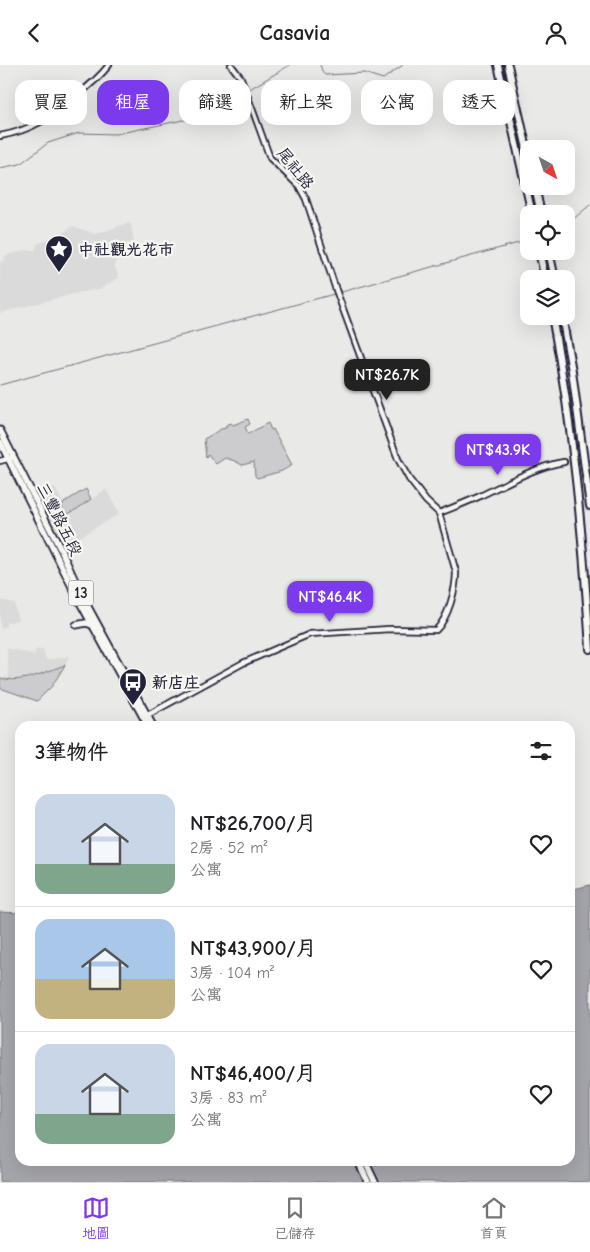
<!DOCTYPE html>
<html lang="zh-TW">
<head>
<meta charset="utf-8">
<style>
	body { margin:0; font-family:"Comic Neue","LXGW WenKai TC",sans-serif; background:#f6f6f6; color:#202124; height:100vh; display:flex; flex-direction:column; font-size:19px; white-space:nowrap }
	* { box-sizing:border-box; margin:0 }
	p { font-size:16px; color:#757577 }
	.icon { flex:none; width:28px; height:28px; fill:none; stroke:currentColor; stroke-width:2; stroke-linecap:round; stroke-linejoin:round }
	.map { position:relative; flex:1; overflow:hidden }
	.side { position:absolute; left:15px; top:656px; width:560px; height:445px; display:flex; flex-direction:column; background:#fff; border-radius:15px; box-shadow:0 5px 20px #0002 }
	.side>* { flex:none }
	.guide { position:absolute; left:15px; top:15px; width:560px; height:45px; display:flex; gap:10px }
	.needle { width:32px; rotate:140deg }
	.buttons { position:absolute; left:520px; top:75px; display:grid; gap:10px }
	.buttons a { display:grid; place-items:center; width:55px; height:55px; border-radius:10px; background:#fff; box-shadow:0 5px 20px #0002; font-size:25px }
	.price { position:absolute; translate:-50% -42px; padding:0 11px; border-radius:10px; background:#7c3aed; color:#fff; font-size:16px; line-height:32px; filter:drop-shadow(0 1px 2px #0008) }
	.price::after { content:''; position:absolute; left:50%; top:30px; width:15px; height:11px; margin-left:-8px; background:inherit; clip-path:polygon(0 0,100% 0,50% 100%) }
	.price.active { background:#222; color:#fff }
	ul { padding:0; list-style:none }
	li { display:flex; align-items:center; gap:15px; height:125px; padding:0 20px }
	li+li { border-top:1px solid #e0e0e0 }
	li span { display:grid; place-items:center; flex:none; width:140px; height:100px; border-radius:15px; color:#555 }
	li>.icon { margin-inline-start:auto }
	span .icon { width:60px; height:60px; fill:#fffc; stroke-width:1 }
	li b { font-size:21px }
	h2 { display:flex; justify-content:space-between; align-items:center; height:60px; padding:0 20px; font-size:21px }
	.pill { padding:0 18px; border-radius:15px; background:#fff; box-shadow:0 5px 20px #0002; font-size:18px; line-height:45px }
	.pill.active { background:#7c3aed; color:#fff }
	header { display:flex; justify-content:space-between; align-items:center; height:65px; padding:0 20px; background:#fff; font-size:22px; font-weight:700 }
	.dock { display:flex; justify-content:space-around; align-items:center; height:70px; border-top:1px solid #e0e0e0; background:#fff; font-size:14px; color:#757577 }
	.dock a { display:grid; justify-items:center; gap:2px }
	.dock .active { color:#7c3aed }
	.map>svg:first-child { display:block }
	.built { fill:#dadada }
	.green { fill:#ccccce; stroke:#777784 }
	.water { fill:#a5a5ac; stroke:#71717f }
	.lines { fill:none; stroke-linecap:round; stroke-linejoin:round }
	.stream { stroke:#71717f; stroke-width:1 }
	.minor-tunnel { stroke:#c1c1c5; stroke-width:4.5; stroke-dasharray:4.5 2; stroke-linecap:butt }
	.minor-casing { stroke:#22223b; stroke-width:8 }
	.major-casing { stroke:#22223b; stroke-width:9 }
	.highway-casing { stroke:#22223b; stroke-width:10 }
	.minor { stroke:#f6f6f2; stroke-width:4.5 }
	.major { stroke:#f6f6f2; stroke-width:5.5 }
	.highway { stroke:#f6f6f2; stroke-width:6 }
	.labels { text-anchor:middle; stroke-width:4.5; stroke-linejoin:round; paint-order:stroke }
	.shield { fill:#f6f6f2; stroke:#626272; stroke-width:1 }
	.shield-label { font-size:15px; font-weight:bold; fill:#22223b }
	.street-label { font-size:16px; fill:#22223b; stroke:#f6f6f2 }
	.poi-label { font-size:16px; font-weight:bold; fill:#22223b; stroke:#f6f6f2; text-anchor:start }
</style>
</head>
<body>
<header><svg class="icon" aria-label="back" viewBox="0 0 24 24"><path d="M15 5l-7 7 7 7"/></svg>Casavia<svg class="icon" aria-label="person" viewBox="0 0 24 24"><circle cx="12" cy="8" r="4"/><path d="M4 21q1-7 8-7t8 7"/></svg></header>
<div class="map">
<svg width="590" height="1117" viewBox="0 0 590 1117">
	<rect width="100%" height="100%" fill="#e9e9e7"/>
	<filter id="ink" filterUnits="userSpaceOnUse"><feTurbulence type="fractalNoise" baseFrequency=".02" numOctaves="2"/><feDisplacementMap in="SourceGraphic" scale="10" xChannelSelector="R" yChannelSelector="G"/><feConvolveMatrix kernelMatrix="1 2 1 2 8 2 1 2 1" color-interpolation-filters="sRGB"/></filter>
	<g filter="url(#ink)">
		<g class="built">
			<path d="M129,158L131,159L134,177L117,181L116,184L115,202L119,213L99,224L77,228L0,248V197L5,195L4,191L26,185H35L37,179L64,167L73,161L96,169Z"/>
			<path d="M55,423L63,438L62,441L64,450L77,444L106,424L119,449L65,480L59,473L33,427L42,424Z"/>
			<path d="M0,535L14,538L18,555L6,558V562L0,563Z"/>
			<path d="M7,583L35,590V585L43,584L46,595L69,591L65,600L55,605L33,612L9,615Z"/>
		</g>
		<g class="green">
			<path d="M248,354L250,359L245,362L248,369L268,358L271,365L273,364L292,400L282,406L257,413L255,411L254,397L242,400L235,396L225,393L216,399L208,389L206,392L204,374L221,364L226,363V360L231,358L233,360Z"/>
			<path d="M86,424L91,434L77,444L64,451L62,446L63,438Z"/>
			<path d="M65,600L52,621L37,636L0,623V613C23,619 44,607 65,600Z"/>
		</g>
		<path class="water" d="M590,820V1117H0V847L20,848V1096H570V825Z"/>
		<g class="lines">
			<g class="stream">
				<path d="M320,0L323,8L325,10L364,8L383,14L403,0"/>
				<path d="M248,25L290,0"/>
				<path d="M0,103L20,99L48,78L79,68L116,69L183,55H204L219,49L231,33L244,27"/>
				<path d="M566,160L590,140"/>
				<path d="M338,228L529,175"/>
				<path d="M0,320L334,229"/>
			</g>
			<path class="minor-tunnel" d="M564,397L590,392"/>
			<g class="minor-casing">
				<g id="minor">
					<path d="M0,71C33,65 50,52 75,32C88,22 99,13 109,0"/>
					<path d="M0,396L11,393"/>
					<path d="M439,448C452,443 465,438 478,432C506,419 533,402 564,397"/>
					<path d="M144,652L243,598L310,569L390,564L436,565C448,553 456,525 456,507L439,448L426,436L409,414L398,394L336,225L306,134L299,121L270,93L241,13L231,0"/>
				</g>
			</g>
			<g class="major-casing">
				<g id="major">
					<path d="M0,365L62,487L81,529L153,661"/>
					<path d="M0,377L77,532L148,661"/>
					<path d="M76,560L86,558L92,560"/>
					<path d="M358,1096L368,1117"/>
					<path d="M365,1096L375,1117"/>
				</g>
			</g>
			<g class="highway-casing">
				<g id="highway">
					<path d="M498,0L532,149"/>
					<path d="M508,0L529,93"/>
					<path d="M535,121L541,149"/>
					<path d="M539,186L545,214"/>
					<path d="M549,186L555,214"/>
					<path d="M552,251C573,362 583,472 590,584"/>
					<path d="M562,251L572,306L590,441"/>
				</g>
			</g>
			<use href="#minor" class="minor"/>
			<use href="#major" class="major"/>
			<use href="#highway" class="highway"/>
		</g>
	</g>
	<defs>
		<g id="sight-pin" transform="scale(1.4375)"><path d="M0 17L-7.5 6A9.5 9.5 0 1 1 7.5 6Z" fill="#22223b" stroke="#f6f6f2"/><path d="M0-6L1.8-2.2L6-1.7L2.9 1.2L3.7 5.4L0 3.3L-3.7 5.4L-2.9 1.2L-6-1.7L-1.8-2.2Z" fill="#fff"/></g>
		<g id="bus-pin" transform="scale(1.4375)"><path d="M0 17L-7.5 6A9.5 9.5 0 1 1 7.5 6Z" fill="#22223b" stroke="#f6f6f2"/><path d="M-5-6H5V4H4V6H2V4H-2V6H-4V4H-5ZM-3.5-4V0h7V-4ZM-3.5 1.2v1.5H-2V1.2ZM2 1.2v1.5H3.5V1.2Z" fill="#fff"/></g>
	</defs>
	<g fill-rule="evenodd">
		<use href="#sight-pin" x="59" y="184"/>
		<use href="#bus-pin" x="133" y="617"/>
	</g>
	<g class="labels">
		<rect class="shield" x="68.5" y="515.5" width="25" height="25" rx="4"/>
		<g class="shield-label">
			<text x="81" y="533">13</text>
		</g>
		<g class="street-label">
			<text transform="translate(296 103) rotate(51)" y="6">尾社路</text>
			<text transform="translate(60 454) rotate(63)" y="6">三豐路五段</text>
		</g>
		<g class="poi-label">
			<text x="78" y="190">中社觀光花市</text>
			<text x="152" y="623">新店庄</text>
		</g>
	</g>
</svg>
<div class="buttons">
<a><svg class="needle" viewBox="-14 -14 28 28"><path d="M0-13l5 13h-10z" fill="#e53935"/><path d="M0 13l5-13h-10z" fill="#757577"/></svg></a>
<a><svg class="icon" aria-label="locate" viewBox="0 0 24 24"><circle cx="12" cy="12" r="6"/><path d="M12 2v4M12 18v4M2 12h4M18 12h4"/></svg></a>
<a><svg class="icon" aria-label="layers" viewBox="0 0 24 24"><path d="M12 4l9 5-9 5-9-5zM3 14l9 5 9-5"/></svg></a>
</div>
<b class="price active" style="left:387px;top:336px">NT$26.7K</b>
<b class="price" style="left:498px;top:411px">NT$43.9K</b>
<b class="price" style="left:330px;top:558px">NT$46.4K</b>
<div class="guide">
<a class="pill">買屋</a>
<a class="pill active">租屋</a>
<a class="pill">篩選</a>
<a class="pill">新上架</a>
<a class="pill">公寓</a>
<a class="pill">透天</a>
</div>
<section class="side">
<h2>3筆物件<svg class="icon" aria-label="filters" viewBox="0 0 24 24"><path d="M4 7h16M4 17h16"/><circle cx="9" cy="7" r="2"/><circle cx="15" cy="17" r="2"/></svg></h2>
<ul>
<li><span style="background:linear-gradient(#c9d6e8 70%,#7fa58c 0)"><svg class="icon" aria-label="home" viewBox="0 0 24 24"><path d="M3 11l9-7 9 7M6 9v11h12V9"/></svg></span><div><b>NT$26,700/月</b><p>2房 · 52 m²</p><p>公寓</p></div><svg class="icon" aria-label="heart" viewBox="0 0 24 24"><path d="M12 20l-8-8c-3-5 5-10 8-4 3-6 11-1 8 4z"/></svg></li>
<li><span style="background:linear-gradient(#a9c7e8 60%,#c2b280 0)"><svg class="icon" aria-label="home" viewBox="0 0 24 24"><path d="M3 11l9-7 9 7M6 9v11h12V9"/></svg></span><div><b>NT$43,900/月</b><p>3房 · 104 m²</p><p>公寓</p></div><svg class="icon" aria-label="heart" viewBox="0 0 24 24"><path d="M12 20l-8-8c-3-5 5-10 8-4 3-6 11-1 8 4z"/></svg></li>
<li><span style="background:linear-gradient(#c9d6e8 70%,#7fa58c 0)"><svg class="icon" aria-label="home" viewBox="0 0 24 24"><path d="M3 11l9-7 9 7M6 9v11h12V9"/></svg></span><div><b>NT$46,400/月</b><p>3房 · 83 m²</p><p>公寓</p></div><svg class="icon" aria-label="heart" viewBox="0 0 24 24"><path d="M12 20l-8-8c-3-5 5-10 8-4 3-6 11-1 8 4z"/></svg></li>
</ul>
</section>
</div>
<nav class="dock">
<a class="active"><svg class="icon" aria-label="map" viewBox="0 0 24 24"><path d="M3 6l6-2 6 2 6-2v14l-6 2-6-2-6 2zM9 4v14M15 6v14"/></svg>地圖</a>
<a><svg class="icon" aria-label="saved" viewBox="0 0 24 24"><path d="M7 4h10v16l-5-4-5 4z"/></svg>已儲存</a>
<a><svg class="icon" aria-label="home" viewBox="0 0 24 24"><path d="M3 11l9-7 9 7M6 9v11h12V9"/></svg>首頁</a>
</nav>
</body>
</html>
